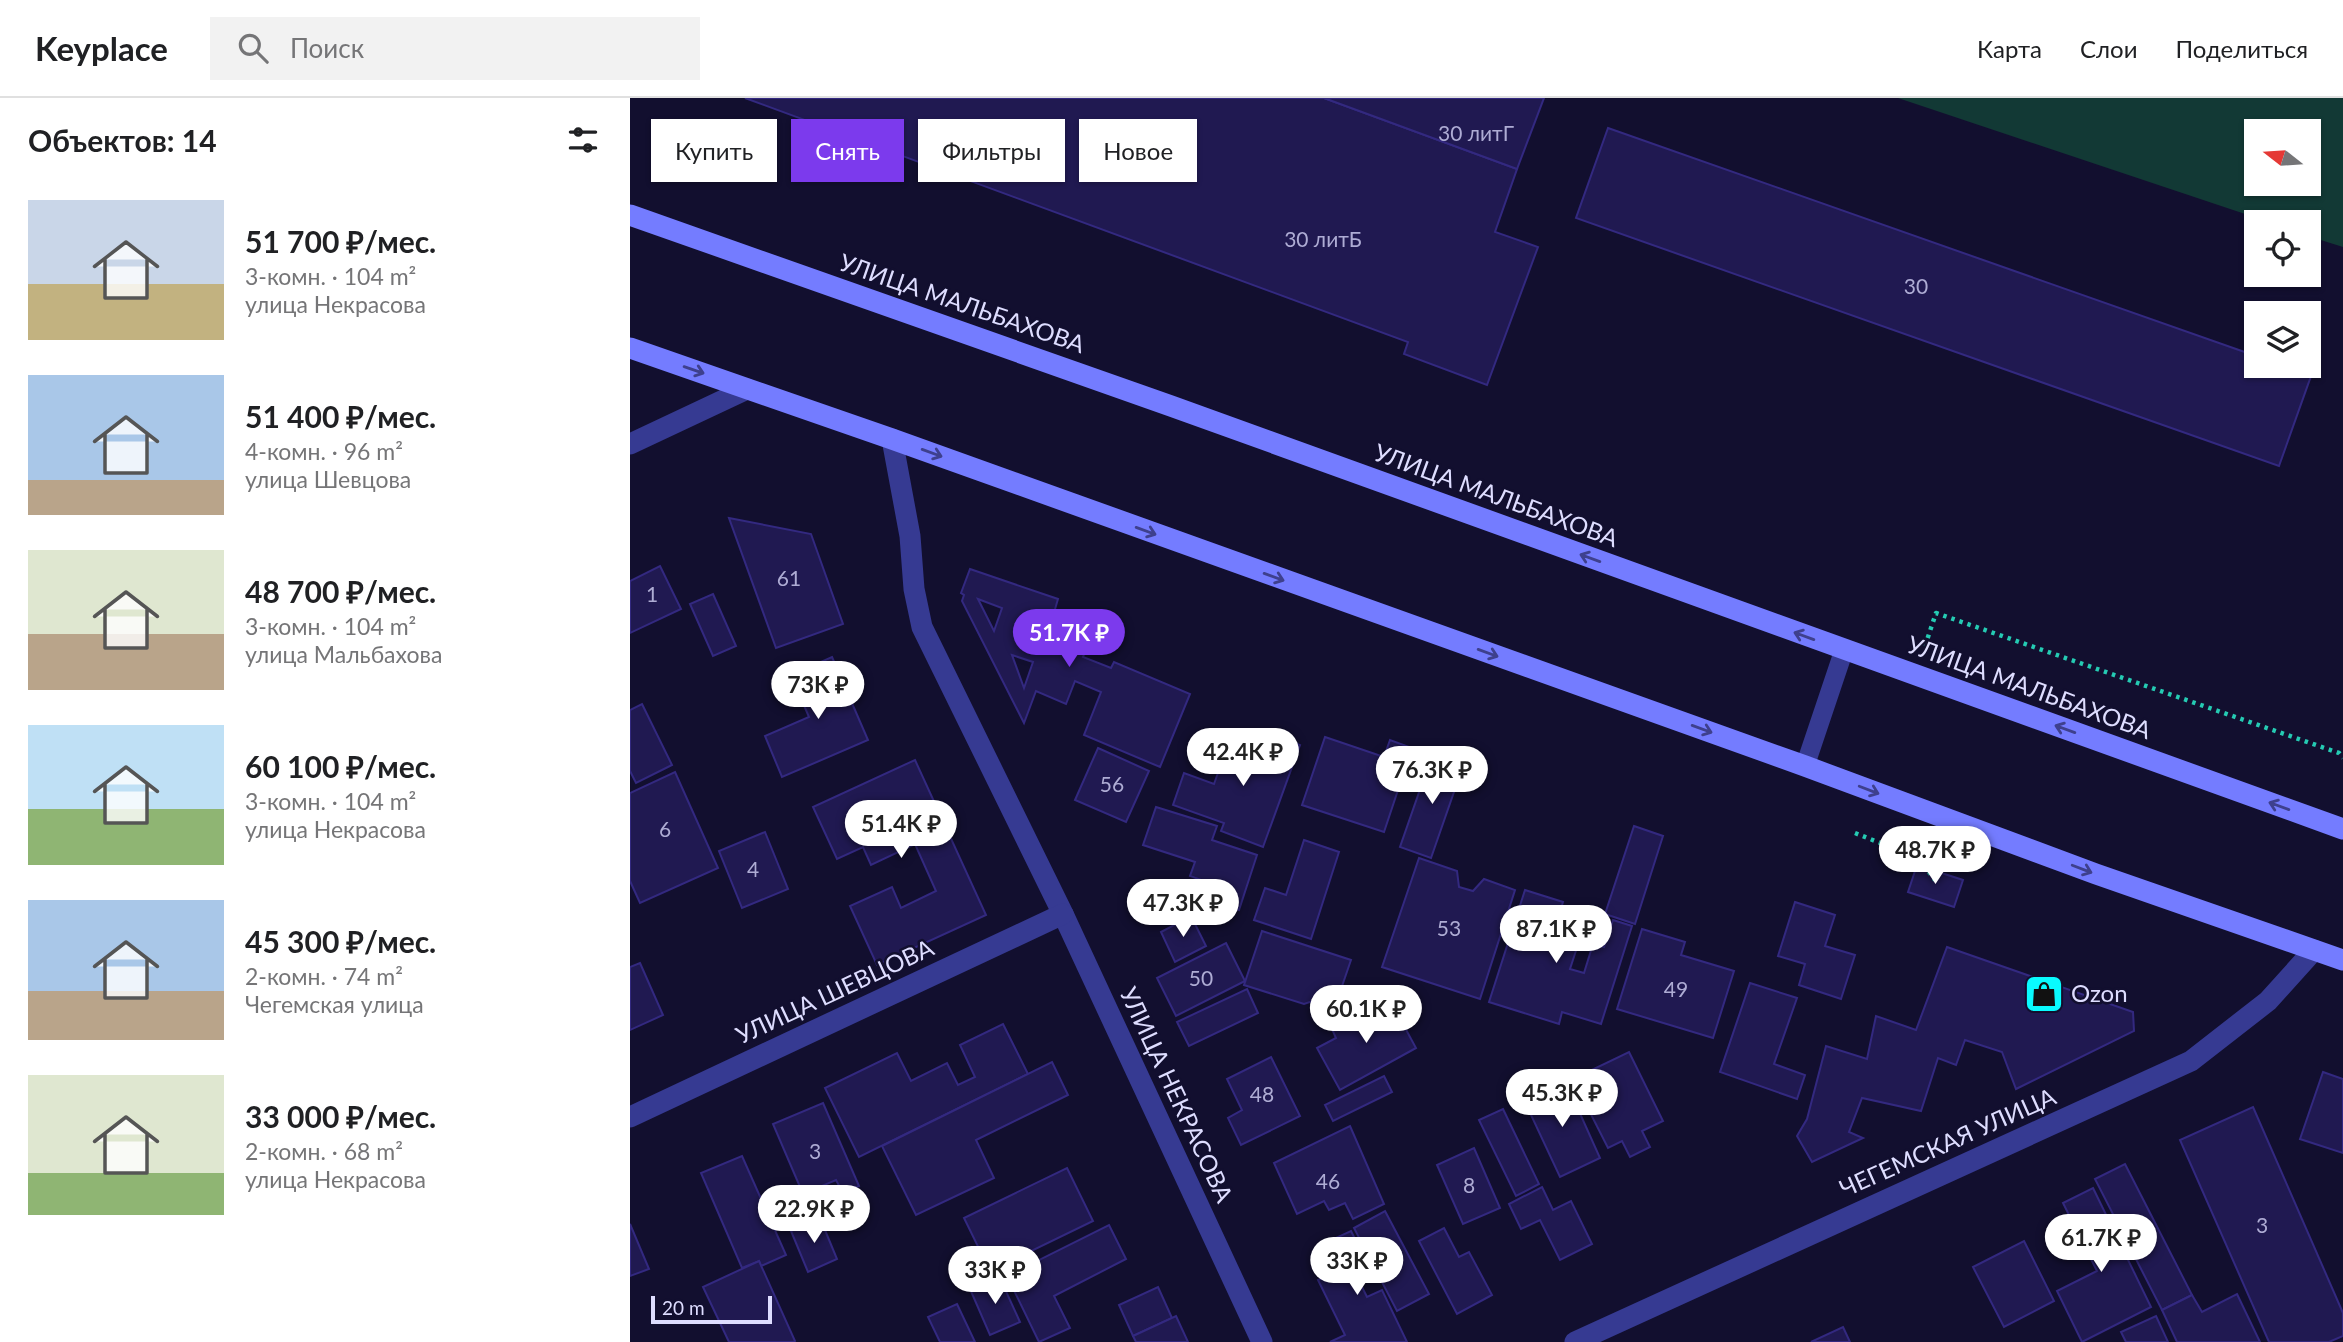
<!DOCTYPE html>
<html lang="ru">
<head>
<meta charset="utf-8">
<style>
	body { margin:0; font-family:Lato,sans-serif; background:#f2f2f2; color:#202124; height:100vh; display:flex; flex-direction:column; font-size:26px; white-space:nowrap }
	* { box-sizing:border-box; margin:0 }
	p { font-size:23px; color:#757577 }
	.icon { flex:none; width:38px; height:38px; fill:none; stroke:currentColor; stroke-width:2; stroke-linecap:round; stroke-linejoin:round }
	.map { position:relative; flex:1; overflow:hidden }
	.panel { display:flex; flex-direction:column; background:#fff; width:630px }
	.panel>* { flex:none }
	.guide { position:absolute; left:21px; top:21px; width:665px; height:63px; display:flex; gap:14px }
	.needle { width:46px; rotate:287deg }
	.tools { position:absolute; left:1614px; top:21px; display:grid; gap:14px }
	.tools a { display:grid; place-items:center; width:77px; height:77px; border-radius:0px; background:#fff; box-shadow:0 2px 5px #0004; font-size:35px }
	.scale { position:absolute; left:21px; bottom:18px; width:121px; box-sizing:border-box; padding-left:7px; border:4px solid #deddff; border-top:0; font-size:19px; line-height:24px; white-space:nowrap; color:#deddff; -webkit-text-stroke:5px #120f2f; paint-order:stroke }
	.price { position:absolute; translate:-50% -60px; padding:0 16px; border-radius:24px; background:#fff; color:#222; font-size:23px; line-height:46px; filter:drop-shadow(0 2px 4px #0008) }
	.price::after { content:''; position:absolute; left:50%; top:42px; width:21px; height:16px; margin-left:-10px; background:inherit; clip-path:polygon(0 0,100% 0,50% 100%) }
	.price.on { background:#7c3aed; color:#fff }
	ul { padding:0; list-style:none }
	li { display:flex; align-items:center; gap:21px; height:175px; padding:0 28px }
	li span { display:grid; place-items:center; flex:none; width:196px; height:140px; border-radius:0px; color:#555 }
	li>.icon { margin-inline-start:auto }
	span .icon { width:84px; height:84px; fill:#fffc; stroke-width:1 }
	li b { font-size:30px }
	h2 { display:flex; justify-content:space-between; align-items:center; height:84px; padding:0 28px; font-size:30px }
	.pill { padding:0 24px; border-radius:0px; background:#fff; box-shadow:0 2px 5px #0004; font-size:24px; line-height:63px }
	.pill.on { background:#7c3aed; color:#fff }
	header { display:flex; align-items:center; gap:42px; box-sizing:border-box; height:98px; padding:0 35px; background:#fff; border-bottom:2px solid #e0e0e0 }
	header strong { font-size:33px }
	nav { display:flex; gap:38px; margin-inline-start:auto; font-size:24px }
	.search { width:490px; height:63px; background:#f2f2f2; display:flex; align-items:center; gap:18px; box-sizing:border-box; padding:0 24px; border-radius:0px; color:#757577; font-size:26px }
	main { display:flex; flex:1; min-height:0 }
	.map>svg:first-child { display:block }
	.green { fill:#123935; fill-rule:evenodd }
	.building { fill:#201951; stroke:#332980; stroke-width:2; fill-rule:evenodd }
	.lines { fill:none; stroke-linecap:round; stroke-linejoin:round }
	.path { stroke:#25cbb3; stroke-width:4.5; stroke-dasharray:3.5 5; stroke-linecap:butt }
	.lane { stroke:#363a92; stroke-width:19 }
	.street { stroke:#363a92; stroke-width:21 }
	.secondary { stroke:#747cff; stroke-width:21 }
	.oneway { stroke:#3e408d }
	.labels { text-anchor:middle; stroke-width:5; stroke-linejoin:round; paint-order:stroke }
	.number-label { font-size:21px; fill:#aeacd4 }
	.street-label { font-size:24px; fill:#deddff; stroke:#120f2f }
	.poi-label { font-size:24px; fill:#deddff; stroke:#120f2f; text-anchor:start }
</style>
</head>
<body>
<header>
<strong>Keyplace</strong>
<div class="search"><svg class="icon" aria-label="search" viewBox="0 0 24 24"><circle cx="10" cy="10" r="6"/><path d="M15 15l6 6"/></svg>Поиск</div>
<nav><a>Карта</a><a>Слои</a><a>Поделиться</a></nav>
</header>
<main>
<section class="panel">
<h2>Объектов: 14<svg class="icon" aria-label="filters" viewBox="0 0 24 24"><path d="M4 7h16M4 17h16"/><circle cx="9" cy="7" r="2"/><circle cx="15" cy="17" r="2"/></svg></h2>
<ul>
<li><span style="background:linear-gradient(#c9d6e8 60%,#c2b280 0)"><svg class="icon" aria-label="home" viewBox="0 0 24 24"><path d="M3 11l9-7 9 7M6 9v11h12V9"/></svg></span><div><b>51 700 ₽/мес.</b><p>3-комн. · 104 m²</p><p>улица Некрасова</p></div></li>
<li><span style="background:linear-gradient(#a9c7e8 75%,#b9a48a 0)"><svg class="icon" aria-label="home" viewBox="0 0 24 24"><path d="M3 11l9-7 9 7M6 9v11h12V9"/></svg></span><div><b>51 400 ₽/мес.</b><p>4-комн. · 96 m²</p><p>улица Шевцова</p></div></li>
<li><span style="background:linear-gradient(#dfe7d0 60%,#b9a48a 0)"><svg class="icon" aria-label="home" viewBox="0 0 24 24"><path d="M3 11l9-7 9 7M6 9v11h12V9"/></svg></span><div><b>48 700 ₽/мес.</b><p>3-комн. · 104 m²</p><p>улица Мальбахова</p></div></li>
<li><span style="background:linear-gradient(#bfe0f5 60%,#8fb573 0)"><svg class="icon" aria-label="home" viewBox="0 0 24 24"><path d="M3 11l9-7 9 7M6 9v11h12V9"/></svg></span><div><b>60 100 ₽/мес.</b><p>3-комн. · 104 m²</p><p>улица Некрасова</p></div></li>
<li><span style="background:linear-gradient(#a9c7e8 65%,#b9a48a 0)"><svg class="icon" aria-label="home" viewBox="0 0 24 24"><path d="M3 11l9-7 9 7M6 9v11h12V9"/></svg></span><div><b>45 300 ₽/мес.</b><p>2-комн. · 74 m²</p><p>Чегемская улица</p></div></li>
<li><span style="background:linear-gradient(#dfe7d0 70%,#8fb573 0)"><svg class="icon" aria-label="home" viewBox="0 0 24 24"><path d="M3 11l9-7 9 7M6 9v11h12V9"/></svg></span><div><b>33 000 ₽/мес.</b><p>2-комн. · 68 m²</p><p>улица Некрасова</p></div></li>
</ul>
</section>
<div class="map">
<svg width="1713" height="1244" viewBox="0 0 1713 1244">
	<rect width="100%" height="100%" fill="#120f2f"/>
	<path class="green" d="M1268,0H1713V149L1678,138V124H1639ZM1626,33H1678V86H1626Z"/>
	<g class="building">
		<path d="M115,0H694L887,71L865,134L908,149L857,287L774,256L778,244Z"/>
		<path d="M694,0H914L887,71Z"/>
		<path d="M978,30L1626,258V268H1653L1681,278L1649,368L946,120Z"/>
		<path d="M99,420L181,436L213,526L146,550Z"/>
		<path d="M30,468L51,511L0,535V483Z"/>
		<path d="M340,471L428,501L421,525L461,538L453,559L481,570L484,564L560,596L530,669L454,637L471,594L445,583L436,606L406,593L394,625L332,503L334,497L331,495ZM348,501L372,510L364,533ZM382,557L403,564L394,590Z"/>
		<path d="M83,496L106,548L83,558L60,506Z"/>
		<path d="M202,559L238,642L152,679L135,638L179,619L161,577Z"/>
		<path d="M12,606L42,667L6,685L0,673V612Z"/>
		<path d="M602,636L639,649L643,637L670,647L633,749L591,733L594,725L543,707L554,675L584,686Z"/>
		<path d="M695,639L754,659L760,642L782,650L754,734L672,707Z"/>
		<path d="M468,650L519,673L496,724L445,702Z"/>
		<path d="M802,657L833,668L801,760L770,749Z"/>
		<path d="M285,662L356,817L247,867L220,808L262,789L271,810L306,793L285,746L241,767L233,749L207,761L183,709Z"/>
		<path d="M45,674L88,770L10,805L0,783V695Z"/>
		<path d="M526,709L587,728L582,742L627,757L609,812L580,802L585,787L560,778L565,764L513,747Z"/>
		<path d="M1004,728L1033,738L1005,826L975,816Z"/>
		<path d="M135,734L158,791L112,810L89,753Z"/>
		<path d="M674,742L709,754L681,841L624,822L635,790L656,797Z"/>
		<path d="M789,760L827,773L829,789L843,793L854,781L885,792L850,901L752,869Z"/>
		<path d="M1287,767L1333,782L1324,809L1278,794Z"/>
		<path d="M895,792L933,804L929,817L955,825L940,871L954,875L963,846L974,849L983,822L1002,828L971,926L932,914L929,926L859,904Z"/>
		<path d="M1165,804L1205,817L1195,848L1225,857L1211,901L1169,887L1175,866L1148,858Z"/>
		<path d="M561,818L576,848L545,864L531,834Z"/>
		<path d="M1012,831L1055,844L1051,857L1104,873L1083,940L987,911Z"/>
		<path d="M632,833L721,862L710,894L674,906L614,887Z"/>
		<path d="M596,845L615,883L546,918L527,880Z"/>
		<path d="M1317,849L1503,914L1504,933L1386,991L1372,954L1335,942L1326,967L1308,960L1291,1013L1232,1000L1219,1034L1233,1040L1182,1064L1167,1038L1177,1021L1196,948L1237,961L1246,918L1286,932Z"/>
		<path d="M10,865L33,917L0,932V869Z"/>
		<path d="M1120,885L1167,900L1144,966L1175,977L1167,1001L1090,974Z"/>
		<path d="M617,891L628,915L559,948L547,924Z"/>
		<path d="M753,903L763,918L767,915L786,950L710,992L687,950L706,940L702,931Z"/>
		<path d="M373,926L398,976L229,1059L195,990L267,955L281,983L317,965L328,987L345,979L330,947Z"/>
		<path d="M999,954L1033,1023L1012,1033L1020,1049L1000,1059L992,1043L978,1050L943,981Z"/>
		<path d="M641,959L670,1018L611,1047L598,1020L612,1012L597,981Z"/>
		<path d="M422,964L438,997L346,1042L364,1080L286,1117L252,1048Z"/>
		<path d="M1693,974L1713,981V1055L1670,1041Z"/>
		<path d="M754,978L762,994L703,1023L695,1007Z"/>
		<path d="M935,982L970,1060L930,1079L894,1002Z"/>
		<path d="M193,1005L229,1088L213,1095L206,1082L173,1096L143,1026Z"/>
		<path d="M1623,1009L1713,1215V1238L1699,1244H1639L1550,1042Z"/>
		<path d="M873,1011L909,1086L886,1098L849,1022Z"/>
		<path d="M720,1028L754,1106L723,1121L715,1105L699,1112L694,1103L667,1116L644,1065Z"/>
		<path d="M844,1050L870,1110L833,1126L807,1067Z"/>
		<path d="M112,1058L156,1157L131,1168L129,1163L112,1170L71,1075Z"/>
		<path d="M1495,1066L1562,1197L1532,1212L1465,1081Z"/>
		<path d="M437,1070L463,1123L360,1173L334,1120Z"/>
		<path d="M912,1089L923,1112L941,1103L962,1146L930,1162L910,1122L891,1131L879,1106Z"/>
		<path d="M1463,1090L1521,1209L1452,1244L1427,1193L1467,1173L1433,1105Z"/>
		<path d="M755,1113L799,1196L767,1213L724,1130Z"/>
		<path d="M190,1120L207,1161L178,1174L161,1133Z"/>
		<path d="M0,1126L19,1171L0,1178Z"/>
		<path d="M479,1127L496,1161L424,1198L440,1230L409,1244L377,1178Z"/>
		<path d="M814,1130L829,1159L839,1154L862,1197L827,1216L789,1143Z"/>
		<path d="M721,1133L743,1178L730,1185L737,1199L752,1192L777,1244H700L715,1237L688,1182L708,1173L695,1145Z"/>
		<path d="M1394,1143L1424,1203L1374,1229L1343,1169Z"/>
		<path d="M129,1163L165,1243L164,1244H99L73,1189Z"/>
		<path d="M369,1178L390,1224L360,1237L340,1191Z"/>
		<path d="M528,1189L542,1220L503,1238L489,1207Z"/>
		<path d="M1607,1196L1630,1244H1547L1532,1212L1562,1197L1572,1214Z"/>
		<path d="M327,1206L345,1244H310L298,1219Z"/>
		<path d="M546,1218L558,1244H506L503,1238Z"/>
		<path d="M1526,1218L1538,1244H1496L1491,1234Z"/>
		<path d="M1213,1229L1220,1244H1181Z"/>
	</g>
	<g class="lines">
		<g class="path">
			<path d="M1295,548L1306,515L1709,655L1713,660"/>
			<path d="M1225,735L1288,760L1305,782"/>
		</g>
		<path class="lane" d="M1175,668L1214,552"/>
		<g class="street">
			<path d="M262,341L280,438L284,491L292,529L433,816L632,1244"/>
			<path d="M0,346L117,291"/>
			<path d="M0,1019L433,816"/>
			<path d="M945,1244L1561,963L1638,903L1684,852"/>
		</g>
		<g class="secondary">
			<path d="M0,117L541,308L1713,731"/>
			<path d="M0,250L262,341L1175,668L1466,776L1713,862"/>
		</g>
	</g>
	<defs><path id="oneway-shaft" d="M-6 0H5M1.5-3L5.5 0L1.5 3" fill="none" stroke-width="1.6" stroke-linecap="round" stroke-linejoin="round" transform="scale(1.75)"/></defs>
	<g class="oneway">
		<use href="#oneway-shaft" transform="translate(64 272) rotate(19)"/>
		<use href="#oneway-shaft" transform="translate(302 355) rotate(20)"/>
		<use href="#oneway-shaft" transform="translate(516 433) rotate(20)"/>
		<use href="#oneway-shaft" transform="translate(960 460) rotate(-160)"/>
		<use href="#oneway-shaft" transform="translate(644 479) rotate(20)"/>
		<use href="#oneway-shaft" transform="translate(1174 538) rotate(-160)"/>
		<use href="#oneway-shaft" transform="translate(858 555) rotate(20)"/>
		<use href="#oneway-shaft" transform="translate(1072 631) rotate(20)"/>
		<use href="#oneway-shaft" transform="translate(1435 631) rotate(-160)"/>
		<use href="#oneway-shaft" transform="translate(1239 692) rotate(21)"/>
		<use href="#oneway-shaft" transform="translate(1649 708) rotate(-160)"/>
		<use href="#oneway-shaft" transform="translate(1452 771) rotate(21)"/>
	</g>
	<defs>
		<g id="shop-square" transform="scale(2.0125)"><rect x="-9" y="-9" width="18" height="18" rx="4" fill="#09fbff" stroke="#120f2f"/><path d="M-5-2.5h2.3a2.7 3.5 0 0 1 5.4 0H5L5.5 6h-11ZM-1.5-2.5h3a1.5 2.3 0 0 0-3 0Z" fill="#111"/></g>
	</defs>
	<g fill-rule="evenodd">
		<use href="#shop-square" x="1414" y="896"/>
	</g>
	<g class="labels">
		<g class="number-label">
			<text x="846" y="43">30 литГ</text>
			<text x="693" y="149">30 литБ</text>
			<text x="1286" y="196">30</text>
			<text x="159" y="488">61</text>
			<text x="22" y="504">1</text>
			<text x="482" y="694">56</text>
			<text x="35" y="739">6</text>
			<text x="123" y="779">4</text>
			<text x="819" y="838">53</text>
			<text x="571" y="888">50</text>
			<text x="1046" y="899">49</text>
			<text x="632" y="1004">48</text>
			<text x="185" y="1061">3</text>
			<text x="698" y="1091">46</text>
			<text x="839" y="1095">8</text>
			<text x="1632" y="1135">3</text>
		</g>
		<g class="street-label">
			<text transform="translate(332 206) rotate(19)" y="8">УЛИЦА МАЛЬБАХОВА</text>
			<text transform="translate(866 398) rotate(20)" y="8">УЛИЦА МАЛЬБАХОВА</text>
			<text transform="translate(1399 590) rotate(20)" y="8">УЛИЦА МАЛЬБАХОВА</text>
			<text transform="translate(205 894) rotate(-25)" y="8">УЛИЦА ШЕВЦОВА</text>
			<text transform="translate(546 997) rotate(65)" y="8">УЛИЦА НЕКРАСОВА</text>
			<text transform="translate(1318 1045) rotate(-24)" y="8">ЧЕГЕМСКАЯ УЛИЦА</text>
		</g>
		<g class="poi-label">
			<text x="1441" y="904">Ozon</text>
		</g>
	</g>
</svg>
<div class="tools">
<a><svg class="needle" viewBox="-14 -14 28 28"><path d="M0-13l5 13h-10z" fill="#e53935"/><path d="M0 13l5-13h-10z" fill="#757577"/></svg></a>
<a><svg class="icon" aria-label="locate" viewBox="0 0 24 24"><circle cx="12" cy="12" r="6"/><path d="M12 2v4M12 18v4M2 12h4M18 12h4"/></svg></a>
<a><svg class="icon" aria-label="layers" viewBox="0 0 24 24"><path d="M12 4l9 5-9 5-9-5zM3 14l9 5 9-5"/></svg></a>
</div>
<div class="scale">20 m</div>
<b class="price on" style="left:439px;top:571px">51.7K ₽</b>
<b class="price" style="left:188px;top:623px">73K ₽</b>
<b class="price" style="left:613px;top:690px">42.4K ₽</b>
<b class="price" style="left:802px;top:708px">76.3K ₽</b>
<b class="price" style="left:271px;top:762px">51.4K ₽</b>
<b class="price" style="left:1305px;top:788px">48.7K ₽</b>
<b class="price" style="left:553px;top:841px">47.3K ₽</b>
<b class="price" style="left:926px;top:867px">87.1K ₽</b>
<b class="price" style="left:736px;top:947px">60.1K ₽</b>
<b class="price" style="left:932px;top:1031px">45.3K ₽</b>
<b class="price" style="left:184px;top:1147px">22.9K ₽</b>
<b class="price" style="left:1471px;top:1176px">61.7K ₽</b>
<b class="price" style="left:727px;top:1199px">33K ₽</b>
<b class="price" style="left:365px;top:1208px">33K ₽</b>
<div class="guide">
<a class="pill">Купить</a>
<a class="pill on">Снять</a>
<a class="pill">Фильтры</a>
<a class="pill">Новое</a>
</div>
</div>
</main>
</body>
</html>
